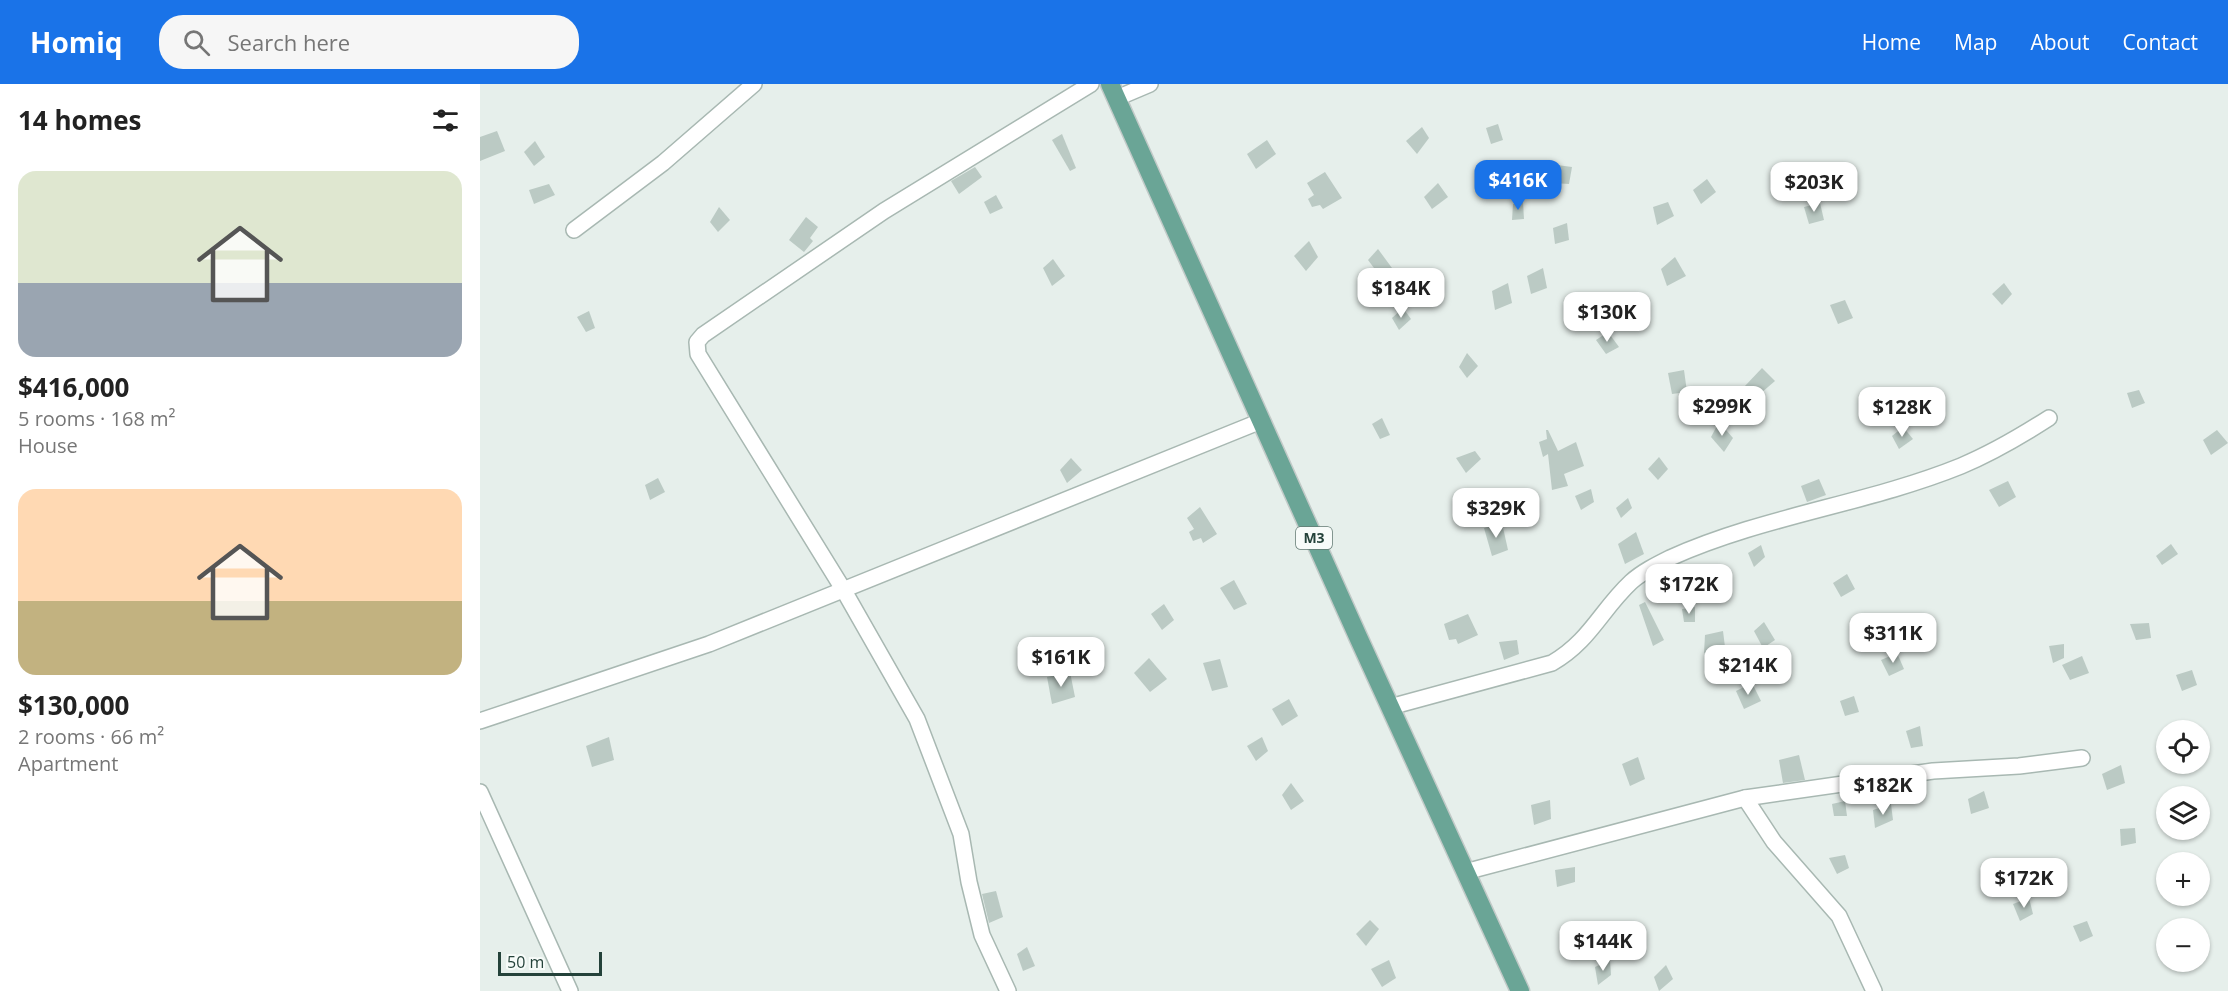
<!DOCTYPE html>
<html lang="en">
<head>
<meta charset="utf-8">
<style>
	body { margin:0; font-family:"Open Sans",sans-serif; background:#f6f6f6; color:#222; height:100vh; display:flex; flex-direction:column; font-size:22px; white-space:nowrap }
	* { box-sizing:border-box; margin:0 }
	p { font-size:20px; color:#767676 }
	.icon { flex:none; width:33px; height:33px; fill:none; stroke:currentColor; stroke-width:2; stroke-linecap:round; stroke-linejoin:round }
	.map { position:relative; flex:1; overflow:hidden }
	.sheet { display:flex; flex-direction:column; background:#fff; width:480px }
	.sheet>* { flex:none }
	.buttons { position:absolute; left:1676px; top:636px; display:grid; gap:12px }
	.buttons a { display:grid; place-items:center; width:54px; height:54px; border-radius:50%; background:#fff; box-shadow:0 2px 4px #0004; font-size:30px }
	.scale { position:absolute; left:18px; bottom:15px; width:104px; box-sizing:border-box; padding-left:6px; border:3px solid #24423a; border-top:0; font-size:16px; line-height:21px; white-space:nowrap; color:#24423a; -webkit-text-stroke:4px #f7fbf9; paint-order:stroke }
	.price { position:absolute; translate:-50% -51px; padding:0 14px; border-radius:12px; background:#fff; color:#222; font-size:20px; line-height:39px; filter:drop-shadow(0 2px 3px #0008) }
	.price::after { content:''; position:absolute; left:50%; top:36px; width:18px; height:14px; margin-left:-9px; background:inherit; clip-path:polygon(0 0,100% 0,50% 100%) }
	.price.active { background:#1a73e8; color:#fff }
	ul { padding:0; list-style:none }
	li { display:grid; align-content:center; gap:12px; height:318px; padding:0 18px }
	li span { display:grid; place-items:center; height:186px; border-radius:18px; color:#555 }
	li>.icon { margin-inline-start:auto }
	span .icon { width:108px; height:108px; fill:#fffc; stroke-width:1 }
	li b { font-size:26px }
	h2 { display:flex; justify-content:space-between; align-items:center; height:72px; padding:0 18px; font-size:26px }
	header { display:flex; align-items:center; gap:36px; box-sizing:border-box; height:84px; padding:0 30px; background:#1a73e8; color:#fff }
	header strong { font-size:28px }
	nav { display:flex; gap:33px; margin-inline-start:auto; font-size:21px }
	.search { width:420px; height:54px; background:#f6f6f6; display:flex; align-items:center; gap:15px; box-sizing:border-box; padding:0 21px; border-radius:24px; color:#767676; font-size:22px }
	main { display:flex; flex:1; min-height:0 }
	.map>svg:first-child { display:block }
	.building { fill:#bbcac4 }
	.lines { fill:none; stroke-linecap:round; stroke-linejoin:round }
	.minor-casing { stroke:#a8b8b2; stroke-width:18 }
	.major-casing { stroke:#c2cac8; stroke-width:21 }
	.minor { stroke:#fff; stroke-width:15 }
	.major { stroke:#6aa596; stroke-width:18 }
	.labels { text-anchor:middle; stroke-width:5; stroke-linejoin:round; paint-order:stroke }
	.shield { fill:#f7fbf9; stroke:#637a73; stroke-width:1.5 }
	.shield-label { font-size:14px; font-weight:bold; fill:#24423a }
</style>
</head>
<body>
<header>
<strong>Homiq</strong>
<div class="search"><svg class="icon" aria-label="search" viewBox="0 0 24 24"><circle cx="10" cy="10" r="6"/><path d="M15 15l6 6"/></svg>Search here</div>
<nav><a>Home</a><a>Map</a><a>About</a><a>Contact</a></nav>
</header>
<main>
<section class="sheet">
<h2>14 homes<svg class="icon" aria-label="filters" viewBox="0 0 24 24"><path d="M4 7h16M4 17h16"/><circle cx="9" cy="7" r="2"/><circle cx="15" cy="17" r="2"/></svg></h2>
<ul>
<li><span style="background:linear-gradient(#dfe7d0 60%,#9aa5b1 0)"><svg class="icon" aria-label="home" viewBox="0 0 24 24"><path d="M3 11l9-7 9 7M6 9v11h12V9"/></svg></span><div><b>$416,000</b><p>5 rooms · 168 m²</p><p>House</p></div></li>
<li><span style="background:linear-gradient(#ffd9b3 60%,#c2b280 0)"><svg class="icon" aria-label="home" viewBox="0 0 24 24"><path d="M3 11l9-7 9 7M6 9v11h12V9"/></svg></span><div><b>$130,000</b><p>2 rooms · 66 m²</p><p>Apartment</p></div></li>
</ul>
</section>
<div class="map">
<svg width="1748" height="907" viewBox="0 0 1748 907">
	<rect width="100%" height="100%" fill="#e6efeb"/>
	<g class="building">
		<path d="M1018,40L1023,56L1011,60L1006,44Z"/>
		<path d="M942,43L949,54L937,70L926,57Z"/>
		<path d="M17,47L25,67L0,77V53Z"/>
		<path d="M582,50L596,84L590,87L572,56Z"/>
		<path d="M787,56L796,70L776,85L767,70Z"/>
		<path d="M55,57L65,73L54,82L44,68Z"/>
		<path d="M1077,81L1092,83L1089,100L1073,99Z"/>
		<path d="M495,83L502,93L479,110L471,97Z"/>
		<path d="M845,88L862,114L843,125L840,121L832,123L828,115L834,111L827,99Z"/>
		<path d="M1227,95L1236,108L1221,120L1213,106Z"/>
		<path d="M958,99L968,113L952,125L944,113Z"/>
		<path d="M69,100L75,111L54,120L49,106Z"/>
		<path d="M516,111L523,124L510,130L504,118Z"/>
		<path d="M1043,118L1044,135L1032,136L1033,120Z"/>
		<path d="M1188,118L1194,132L1177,141L1173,123Z"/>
		<path d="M1340,119L1344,136L1329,140L1324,123Z"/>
		<path d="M239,123L250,136L238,148L230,138Z"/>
		<path d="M326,133L338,143L330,154L333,157L324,168L309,156Z"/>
		<path d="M1087,139L1089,156L1075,160L1073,144Z"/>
		<path d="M829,157L838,173L826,187L814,172Z"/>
		<path d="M898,165L912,184L900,192L888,176Z"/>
		<path d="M1195,173L1206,192L1187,202L1181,185Z"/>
		<path d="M573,175L585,192L572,202L563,184Z"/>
		<path d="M1063,184L1067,204L1051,210L1047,192Z"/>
		<path d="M1028,199L1032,219L1015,226L1012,207Z"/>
		<path d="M1524,199L1532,210L1522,221L1512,210Z"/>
		<path d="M1365,216L1373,234L1358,240L1350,221Z"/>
		<path d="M923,224L931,235L919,246L912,234Z"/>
		<path d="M109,227L115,244L106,248L97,233Z"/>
		<path d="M1128,248L1139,263L1126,270L1116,256Z"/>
		<path d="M987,269L998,282L987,294L979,283Z"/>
		<path d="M1282,284L1295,297L1274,315L1264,303Z"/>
		<path d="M1204,286L1207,308L1192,310L1188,289Z"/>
		<path d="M1659,306L1665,319L1652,324L1647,309Z"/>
		<path d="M902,334L910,351L900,355L892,340Z"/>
		<path d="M1239,338L1253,354L1244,368L1231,353Z"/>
		<path d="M1423,343L1433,355L1419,365L1412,352Z"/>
		<path d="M1066,346H1068L1078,367L1096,358L1104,382L1084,390L1088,402L1072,406L1068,370L1063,373L1059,358L1067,355Z"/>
		<path d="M1737,346L1748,359L1731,371L1723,356Z"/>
		<path d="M995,367L1001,375L986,389L976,374Z"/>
		<path d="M1179,373L1188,385L1178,396L1168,385Z"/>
		<path d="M591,374L602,386L587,399L580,386Z"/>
		<path d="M178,394L185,408L170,416L165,401Z"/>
		<path d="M1339,395L1346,411L1327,418L1321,402Z"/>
		<path d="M1528,397L1536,413L1519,423L1509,406Z"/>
		<path d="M1111,405L1114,418L1101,426L1095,412Z"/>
		<path d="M1148,414L1152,424L1141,434L1136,424Z"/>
		<path d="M720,423L737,450L723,459L721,454L713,457L709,448L714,445L707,434Z"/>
		<path d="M1022,439L1028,466L1012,472L1004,444Z"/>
		<path d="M1156,448L1164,470L1145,480L1138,460Z"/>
		<path d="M1691,460L1698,470L1682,481L1676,472Z"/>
		<path d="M1281,461L1285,473L1274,483L1268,469Z"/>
		<path d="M1367,490L1375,505L1361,513L1353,499Z"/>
		<path d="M754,496L767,520L754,526L740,504Z"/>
		<path d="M1248,496L1250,512L1233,514V498Z"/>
		<path d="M1165,518L1184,556L1173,562L1159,521Z"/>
		<path d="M684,520L694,536L682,546L671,530Z"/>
		<path d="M1215,523V538H1204L1202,525Z"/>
		<path d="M988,530L998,551L978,560L976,555L969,556L964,540Z"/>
		<path d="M1284,538L1295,556L1283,564L1274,547Z"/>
		<path d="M1669,539L1671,554L1656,556L1650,540Z"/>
		<path d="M1243,547L1245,563L1224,569L1225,551Z"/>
		<path d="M1037,556L1039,570L1024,576L1019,558Z"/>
		<path d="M1584,560V574L1573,579L1569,562Z"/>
		<path d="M1417,569L1424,585L1409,592L1401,576Z"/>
		<path d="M1602,572L1609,589L1590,596L1582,581Z"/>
		<path d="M669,574L687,595L670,608L654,589Z"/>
		<path d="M740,575L748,603L732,607L723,579Z"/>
		<path d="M1712,586L1717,601L1702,607L1696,591Z"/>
		<path d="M590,588L595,613L572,620L567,593Z"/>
		<path d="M1272,599L1281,617L1264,625L1256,607Z"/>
		<path d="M1374,612L1379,628L1365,632L1360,617Z"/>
		<path d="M809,615L818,632L802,642L792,625Z"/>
		<path d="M1440,642L1443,662L1431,664L1426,647Z"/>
		<path d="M129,653L134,676L112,683L106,662Z"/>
		<path d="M782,653L788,667L776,677L767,662Z"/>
		<path d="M1319,671L1325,696L1303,699L1299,676Z"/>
		<path d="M1158,673L1165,695L1150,702L1142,680Z"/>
		<path d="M1641,681L1645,699L1627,706L1622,690Z"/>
		<path d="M811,699L824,717L811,726L802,711Z"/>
		<path d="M1504,707L1509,724L1491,730L1488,715Z"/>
		<path d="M1070,716L1071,735L1054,741L1051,721Z"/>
		<path d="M1365,717L1367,732H1354L1352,720Z"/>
		<path d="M1411,720L1413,736L1395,744L1393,726Z"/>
		<path d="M1655,744L1656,759L1641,762L1640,745Z"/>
		<path d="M1365,771L1369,784L1357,790L1349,774Z"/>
		<path d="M1095,783V798L1077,803L1075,786Z"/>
		<path d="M516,807L523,833L509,839L502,810Z"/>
		<path d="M1549,814L1553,830L1540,837L1533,820Z"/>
		<path d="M890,836L899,845L886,862L876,850Z"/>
		<path d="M1607,837L1613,852L1600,858L1593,842Z"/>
		<path d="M547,863L555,882L543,887L537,870Z"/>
		<path d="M909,876L916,894L902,903L891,885Z"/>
		<path d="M1130,876L1131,891L1118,901L1115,883Z"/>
		<path d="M1186,881L1193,895L1179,907L1174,893Z"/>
	</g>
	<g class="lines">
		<g class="minor-casing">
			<g id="minor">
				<path d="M637,14L670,0"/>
				<path d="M94,146L183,79L274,0"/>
				<path d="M910,623L1072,579C1110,557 1121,526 1151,498C1162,488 1176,481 1190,474C1283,432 1387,420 1481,382C1512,369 1541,352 1569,334"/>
				<path d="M0,637L229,560L781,337"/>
				<path d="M0,708L90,907"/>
				<path d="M1265,714L1294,758L1359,832L1394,907"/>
				<path d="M985,788L1265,714L1453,687L1539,682L1602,674"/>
				<path d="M528,907L502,851L489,798L481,750L437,635L363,505L218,270L217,258L223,251L404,127L611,0"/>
			</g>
		</g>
		<g class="major-casing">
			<path id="major" d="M630,0L879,555L1040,907"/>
		</g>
		<use href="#minor" class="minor"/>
		<use href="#major" class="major"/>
	</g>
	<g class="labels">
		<rect class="shield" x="816" y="443" width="36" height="22" rx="4.5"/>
		<g class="shield-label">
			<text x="834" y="459">M3</text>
		</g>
	</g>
</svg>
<div class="buttons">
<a><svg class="icon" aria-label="locate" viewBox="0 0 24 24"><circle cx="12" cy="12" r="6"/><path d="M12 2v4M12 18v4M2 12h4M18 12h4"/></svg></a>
<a><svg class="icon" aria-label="layers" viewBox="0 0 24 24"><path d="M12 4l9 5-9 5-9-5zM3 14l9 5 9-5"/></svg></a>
<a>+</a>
<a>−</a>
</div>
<div class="scale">50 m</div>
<b class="price active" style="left:1038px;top:127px">$416K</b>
<b class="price" style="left:1334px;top:129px">$203K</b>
<b class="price" style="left:921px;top:235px">$184K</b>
<b class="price" style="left:1127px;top:259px">$130K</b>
<b class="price" style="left:1242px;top:353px">$299K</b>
<b class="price" style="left:1422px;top:354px">$128K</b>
<b class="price" style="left:1016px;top:455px">$329K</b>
<b class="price" style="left:1209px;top:531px">$172K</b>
<b class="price" style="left:1413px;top:580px">$311K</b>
<b class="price" style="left:581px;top:604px">$161K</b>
<b class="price" style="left:1268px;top:612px">$214K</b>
<b class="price" style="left:1403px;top:732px">$182K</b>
<b class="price" style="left:1544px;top:825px">$172K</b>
<b class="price" style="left:1123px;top:888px">$144K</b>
</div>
</main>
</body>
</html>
